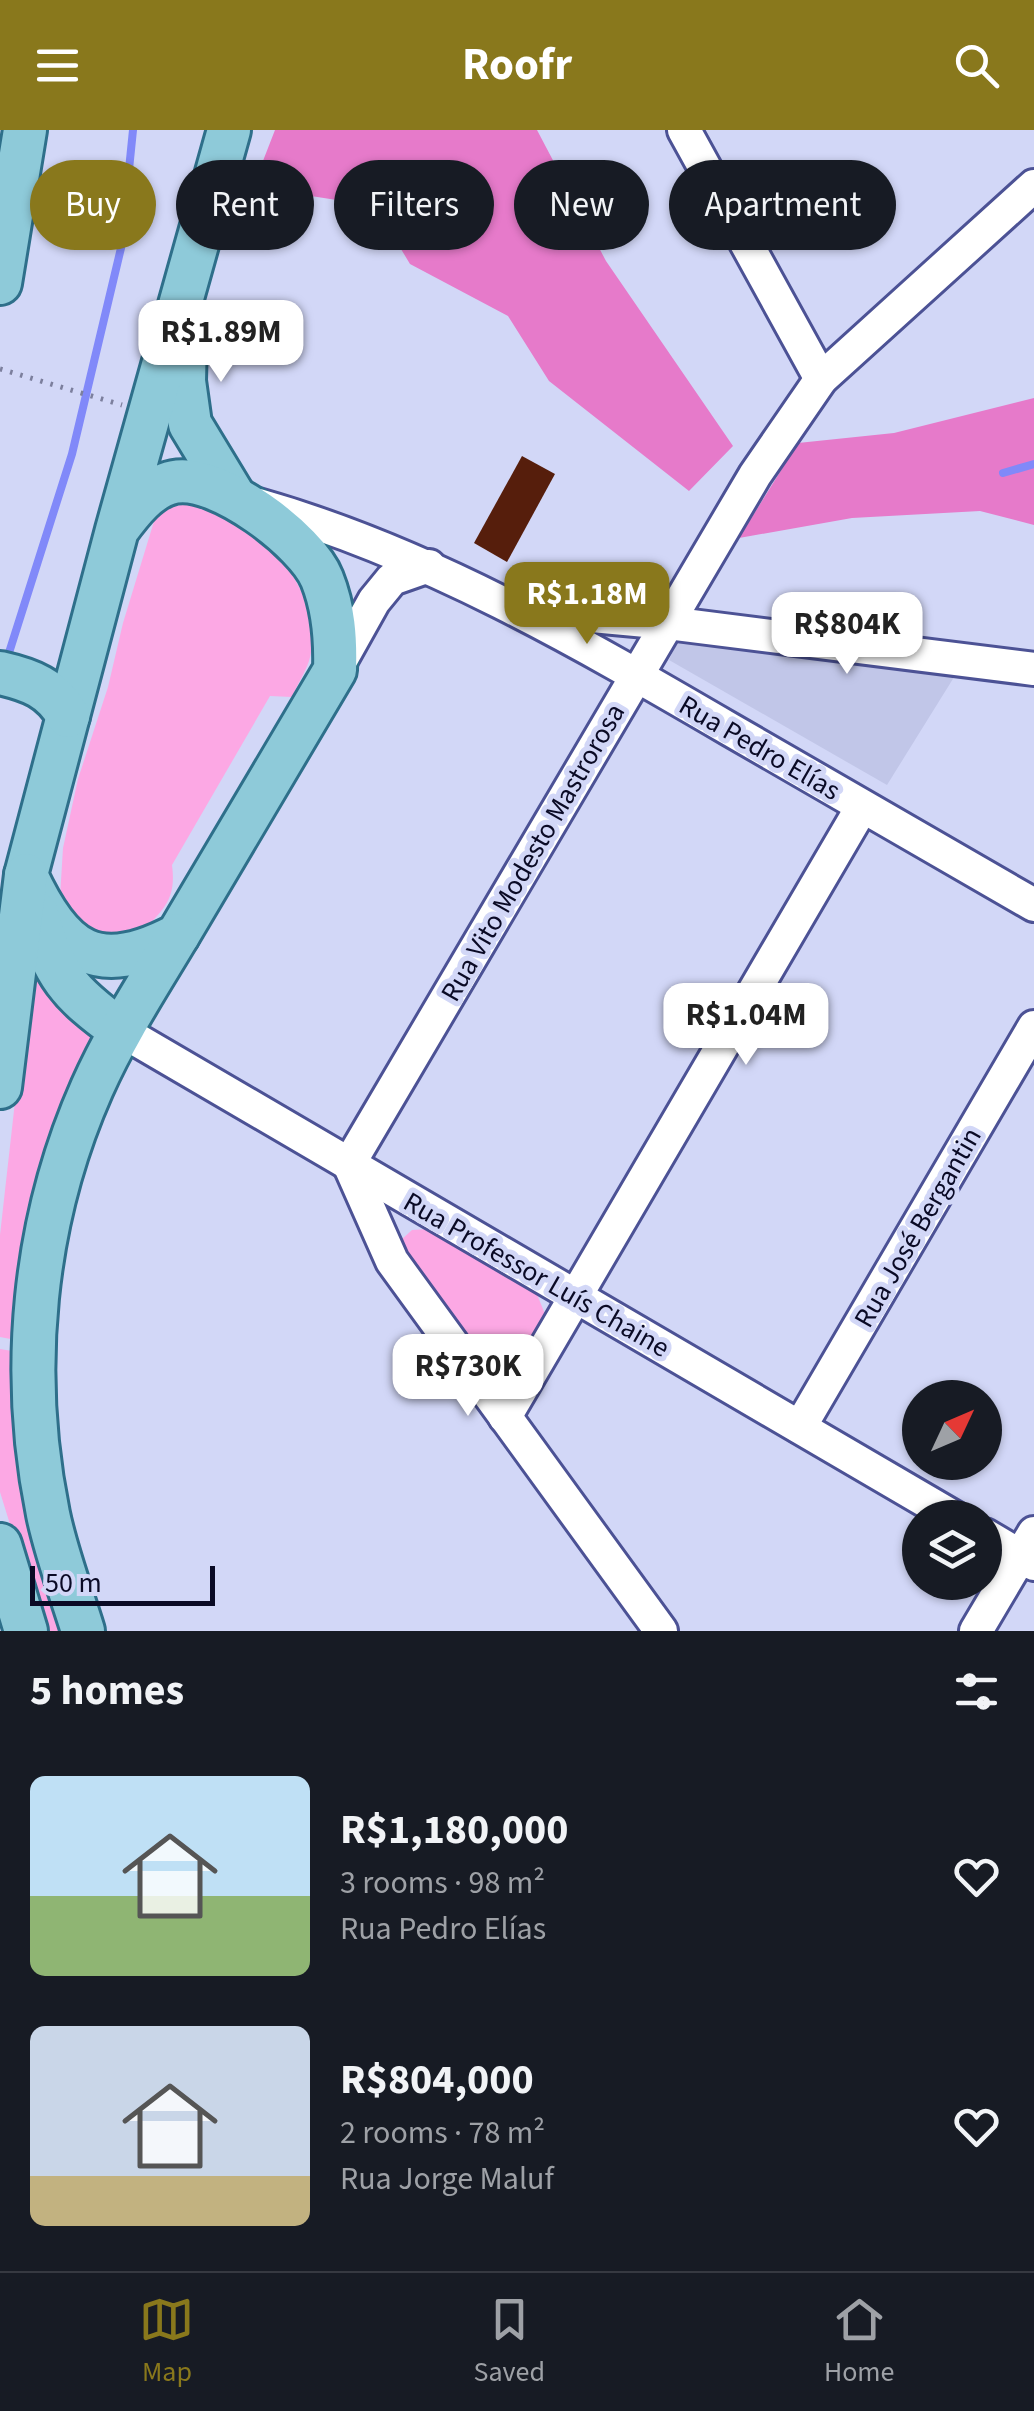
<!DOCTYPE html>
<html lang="en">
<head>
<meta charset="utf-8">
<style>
	body { margin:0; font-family:"Source Sans 3",sans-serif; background:#242831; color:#f1f3f6; height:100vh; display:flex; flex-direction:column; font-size:38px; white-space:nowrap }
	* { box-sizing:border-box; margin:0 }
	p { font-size:32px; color:#9ea1a6 }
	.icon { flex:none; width:55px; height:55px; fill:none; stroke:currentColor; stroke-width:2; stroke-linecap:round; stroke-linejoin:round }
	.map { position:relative; height:1501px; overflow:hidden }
	.panel { display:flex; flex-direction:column; background:#171b24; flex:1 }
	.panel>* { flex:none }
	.hud { position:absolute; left:30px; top:30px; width:975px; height:90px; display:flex; gap:20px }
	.needle { width:65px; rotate:46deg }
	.tools { position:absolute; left:902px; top:1250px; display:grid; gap:20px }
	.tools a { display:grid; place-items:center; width:100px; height:100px; border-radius:50%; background:#171b24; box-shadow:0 2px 8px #0004; font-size:50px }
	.scale { position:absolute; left:30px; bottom:25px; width:185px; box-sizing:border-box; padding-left:10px; border:5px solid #0a0a25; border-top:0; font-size:28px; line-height:35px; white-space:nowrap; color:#0a0a25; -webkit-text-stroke:8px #d2d7f7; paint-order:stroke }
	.price { position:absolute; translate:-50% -85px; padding:0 22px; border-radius:20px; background:#fff; color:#222; font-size:32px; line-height:65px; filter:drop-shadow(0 2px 5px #0008) }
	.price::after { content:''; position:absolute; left:50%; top:60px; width:30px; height:22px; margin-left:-15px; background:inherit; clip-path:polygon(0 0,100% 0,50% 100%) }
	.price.selected { background:#89781c; color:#fff }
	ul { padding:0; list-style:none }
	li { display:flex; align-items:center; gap:30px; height:250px; padding:0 30px }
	li span { display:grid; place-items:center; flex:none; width:280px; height:200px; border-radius:15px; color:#555 }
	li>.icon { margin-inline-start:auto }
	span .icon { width:120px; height:120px; fill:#fffc; stroke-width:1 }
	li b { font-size:42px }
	h2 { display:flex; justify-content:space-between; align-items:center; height:120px; padding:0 30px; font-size:42px }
	.chip { padding:0 35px; border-radius:45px; background:#171b24; box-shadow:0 2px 8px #0004; font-size:35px; line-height:90px }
	.chip.selected { background:#89781c; color:#fff }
	header { display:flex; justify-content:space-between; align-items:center; height:130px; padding:0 30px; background:#89781c; color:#fff; font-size:45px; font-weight:700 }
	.tab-bar { display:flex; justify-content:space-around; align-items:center; height:140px; border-top:2px solid #363941; background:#171b24; font-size:28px; color:#9ea1a6 }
	.tab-bar a { display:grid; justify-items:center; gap:5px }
	.tab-bar .selected { color:#89781c }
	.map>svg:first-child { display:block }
	.built { fill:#c1c6e8 }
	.green { fill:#fca8e4 }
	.forest { fill:#e67aca }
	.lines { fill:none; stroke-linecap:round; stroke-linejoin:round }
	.stream { stroke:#8189f9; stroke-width:8 }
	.building { fill:#561e0c }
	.minor-casing { stroke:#4c5295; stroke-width:38 }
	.major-casing { stroke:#2e6f8a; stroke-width:48 }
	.path { stroke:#7c7f9d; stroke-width:5; stroke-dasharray:2.5 8; stroke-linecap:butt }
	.minor { stroke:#fff; stroke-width:32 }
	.major { stroke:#8ecad9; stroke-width:42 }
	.labels { text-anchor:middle; stroke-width:10; stroke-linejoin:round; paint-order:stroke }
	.street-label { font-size:28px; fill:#0a0a25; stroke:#d2d7f7 }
</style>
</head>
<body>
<header><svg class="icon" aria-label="menu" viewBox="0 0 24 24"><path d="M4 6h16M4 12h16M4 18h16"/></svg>Roofr<svg class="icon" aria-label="search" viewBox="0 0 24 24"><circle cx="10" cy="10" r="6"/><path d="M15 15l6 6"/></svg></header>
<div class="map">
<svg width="1034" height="1501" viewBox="0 0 1034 1501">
	<rect width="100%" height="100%" fill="#d2d7f7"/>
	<path class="built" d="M680,506L956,544L887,655L669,530Z"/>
	<g class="green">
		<path d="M199,371C213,377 230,382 242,391C282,420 325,478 309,531C305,543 297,555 292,567L270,566L172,735C177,773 161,781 137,807L92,802L60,767L63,718L78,649L108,557L123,493L155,388L172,377Z"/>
		<path d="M35,844L95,902L68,965L24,1108L16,1210L0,1207V1105L19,936Z"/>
		<path d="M429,1099L534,1157L545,1184L517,1235L500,1246L485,1241L403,1126L401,1110L412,1100Z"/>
		<path d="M0,1219L12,1221L17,1237L11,1251L15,1288L67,1501H43L0,1362Z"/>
	</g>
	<g class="forest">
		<path d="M275,0H537L606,131L733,316L689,361L549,251L508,186L410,134L375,76L311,66L247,72Z"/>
		<path d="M1034,268V395L980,381L852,388L739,408L798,313L894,303Z"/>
	</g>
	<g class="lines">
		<g class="stream">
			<path d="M1003,343L1034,334"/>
			<path d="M7,529L72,324L121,118L133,0"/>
		</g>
	</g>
	<path class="building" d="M522,326L555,344L507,432L474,413Z"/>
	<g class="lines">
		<g class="minor-casing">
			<g id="minor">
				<path d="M684,0L821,249"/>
				<path d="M258,375C427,423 580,512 731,600C832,659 933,717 1034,775"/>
				<path d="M527,480L668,493L1034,539"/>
				<path d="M336,539L374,471L392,449L429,436"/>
				<path d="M120,900L955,1388"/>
				<path d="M505,1287L862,677"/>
				<path d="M800,1297L1034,897"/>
				<path d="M985,1405L1034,1434"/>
				<path d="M661,1501L392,1131L349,1034L755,345L821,249L1034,56"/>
				<path d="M976,1501L1034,1403"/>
			</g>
		</g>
		<g class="major-casing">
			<g id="major">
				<path d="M0,153L25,0"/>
				<path d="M185,210L184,251L190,294L233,365"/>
				<path d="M117,400C131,381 149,357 174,352C217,343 307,411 322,449C334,479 336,509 335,540L178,805C97,848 62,823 26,745L117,400L229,0"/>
				<path d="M0,543C31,550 52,558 68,586"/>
				<path d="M37,784C53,845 69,863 120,900"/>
				<path d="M0,957L26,745"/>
				<path d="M0,1415L26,1501"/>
				<path d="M83,1501C71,1462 56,1423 48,1384C19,1242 33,1091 92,958C116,904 148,855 178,805"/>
			</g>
		</g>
		<path class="path" d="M0,239L122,275"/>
		<use href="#minor" class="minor"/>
		<use href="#major" class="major"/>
	</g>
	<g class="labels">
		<g class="street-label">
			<text transform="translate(760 617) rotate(30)" y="10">Rua Pedro Elías</text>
			<text transform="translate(532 722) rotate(-60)" y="10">Rua Vito Modesto Mastrorosa</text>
			<text transform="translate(917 1097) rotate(-60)" y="10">Rua José Bergantin</text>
			<text transform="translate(537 1144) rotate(30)" y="10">Rua Professor Luís Chaine</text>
		</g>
	</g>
</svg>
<div class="tools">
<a><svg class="needle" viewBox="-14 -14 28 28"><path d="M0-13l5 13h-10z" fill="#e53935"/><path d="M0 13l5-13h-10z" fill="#9ea1a6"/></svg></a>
<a><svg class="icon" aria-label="layers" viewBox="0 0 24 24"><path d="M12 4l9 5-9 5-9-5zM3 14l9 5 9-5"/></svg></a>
</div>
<div class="scale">50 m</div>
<b class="price" style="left:221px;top:255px">R$1.89M</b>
<b class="price selected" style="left:587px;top:517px">R$1.18M</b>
<b class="price" style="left:847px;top:547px">R$804K</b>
<b class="price" style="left:746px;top:938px">R$1.04M</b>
<b class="price" style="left:468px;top:1289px">R$730K</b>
<div class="hud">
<a class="chip selected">Buy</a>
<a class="chip">Rent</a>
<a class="chip">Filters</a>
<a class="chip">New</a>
<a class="chip">Apartment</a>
</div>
</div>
<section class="panel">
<h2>5 homes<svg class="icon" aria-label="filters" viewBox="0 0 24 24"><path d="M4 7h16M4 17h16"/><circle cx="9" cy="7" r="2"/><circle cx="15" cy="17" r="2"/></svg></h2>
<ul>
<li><span style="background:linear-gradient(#bfe0f5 60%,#8fb573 0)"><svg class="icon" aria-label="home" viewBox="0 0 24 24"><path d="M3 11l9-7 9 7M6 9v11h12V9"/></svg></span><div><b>R$1,180,000</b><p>3 rooms · 98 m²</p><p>Rua Pedro Elías</p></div><svg class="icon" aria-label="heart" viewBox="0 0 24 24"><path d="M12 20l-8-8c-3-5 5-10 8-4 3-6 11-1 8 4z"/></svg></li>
<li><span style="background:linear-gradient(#c9d6e8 75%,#c2b280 0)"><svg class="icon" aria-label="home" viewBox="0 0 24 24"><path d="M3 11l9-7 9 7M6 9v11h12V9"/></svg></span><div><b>R$804,000</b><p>2 rooms · 78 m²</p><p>Rua Jorge Maluf</p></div><svg class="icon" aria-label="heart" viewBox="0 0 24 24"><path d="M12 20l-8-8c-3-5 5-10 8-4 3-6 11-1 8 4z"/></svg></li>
</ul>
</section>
<nav class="tab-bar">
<a class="selected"><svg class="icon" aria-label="map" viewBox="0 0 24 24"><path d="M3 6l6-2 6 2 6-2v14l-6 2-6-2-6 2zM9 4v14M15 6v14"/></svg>Map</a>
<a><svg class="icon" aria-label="saved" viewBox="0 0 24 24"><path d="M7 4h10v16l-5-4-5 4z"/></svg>Saved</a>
<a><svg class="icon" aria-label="home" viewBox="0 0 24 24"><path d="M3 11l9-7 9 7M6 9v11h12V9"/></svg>Home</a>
</nav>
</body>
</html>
